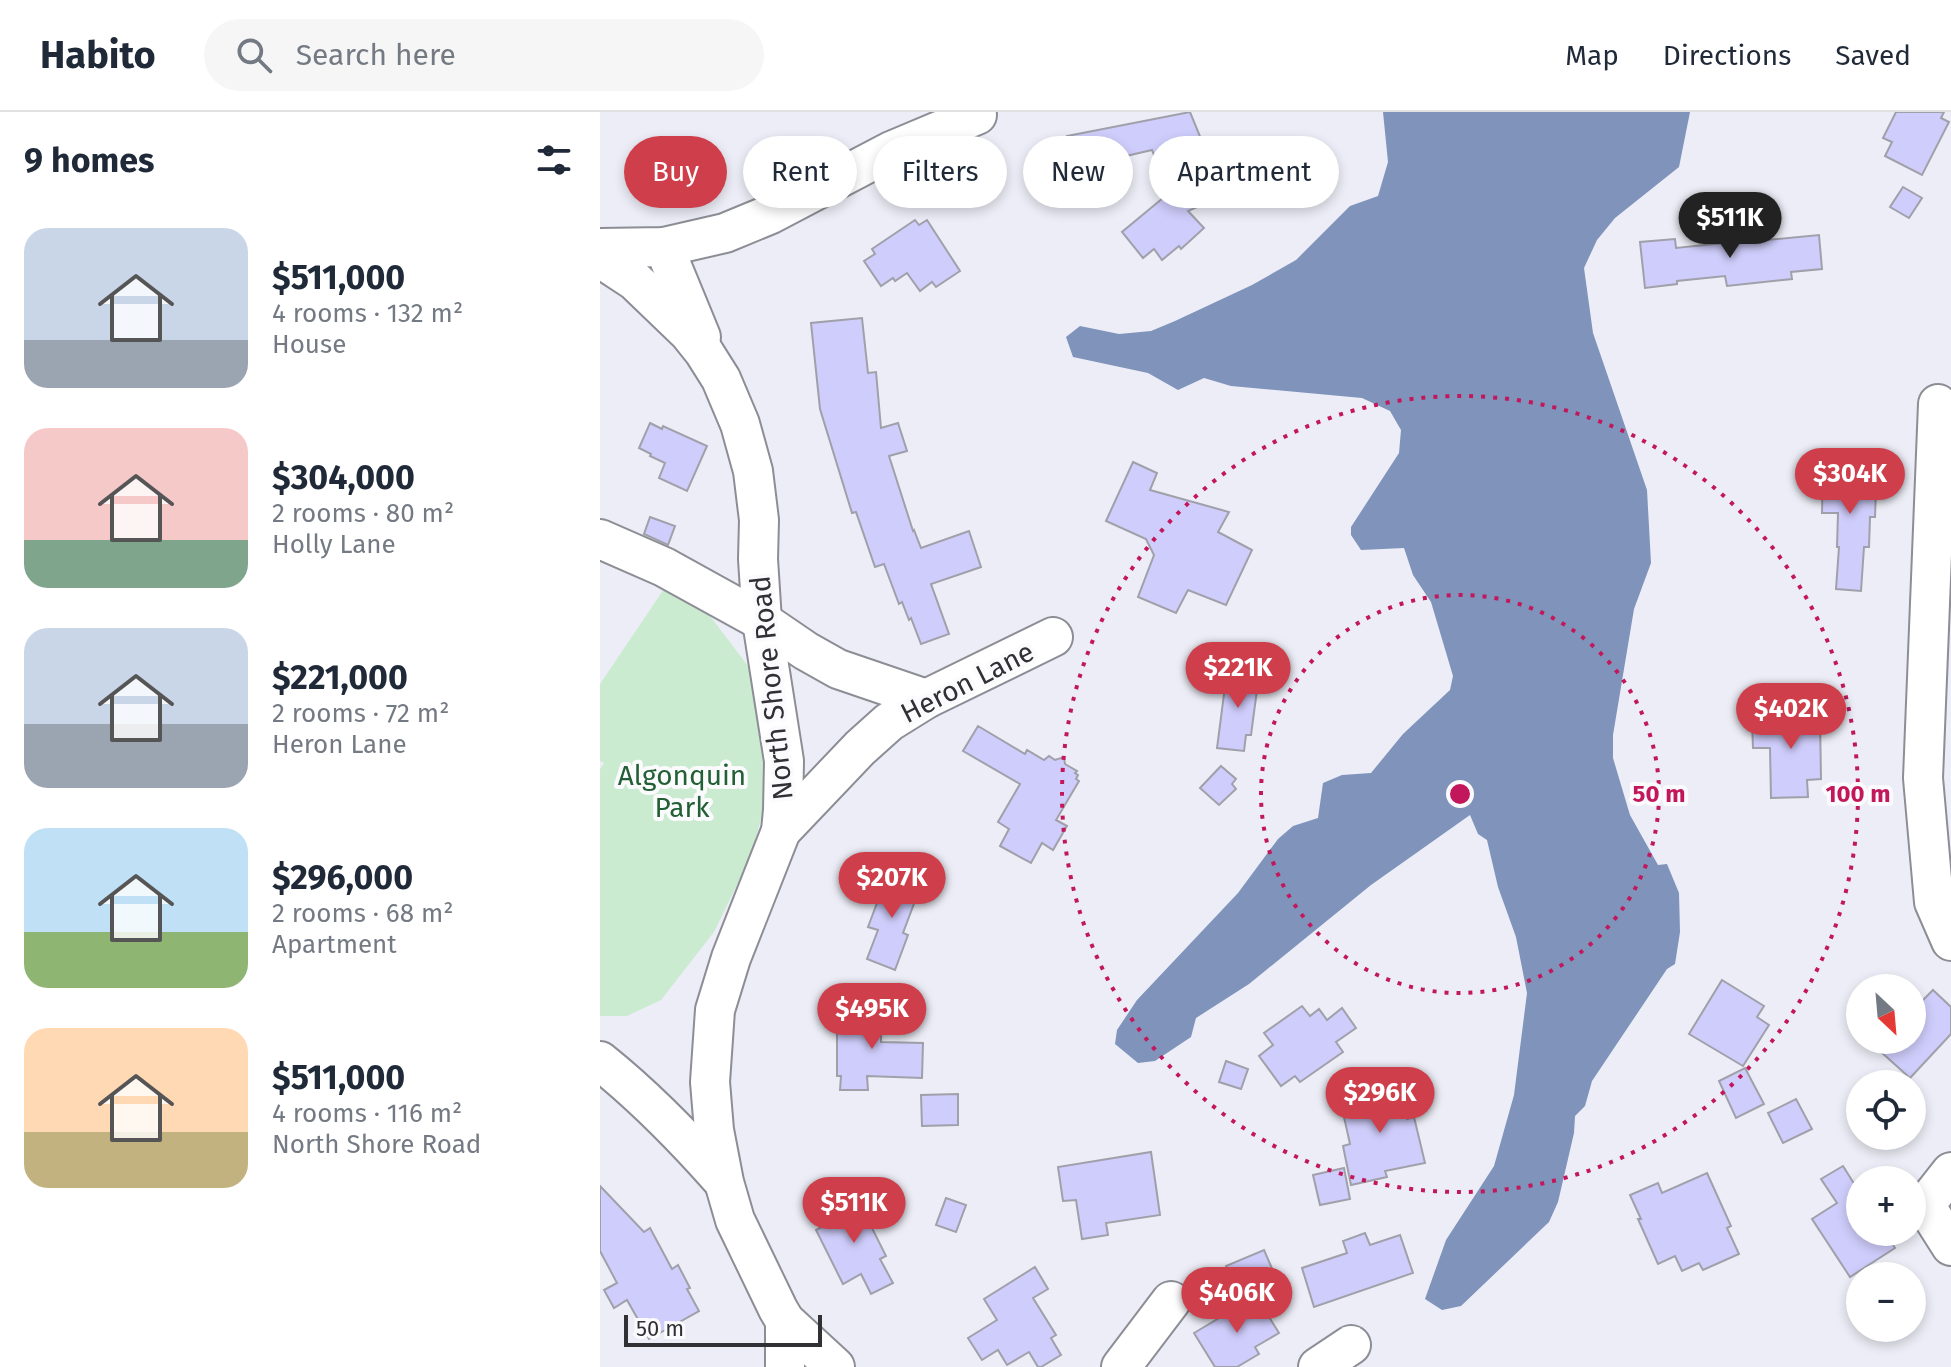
<!DOCTYPE html>
<html lang="en">
<head>
<meta charset="utf-8">
<style>
	body { margin:0; font-family:"Fira Sans",sans-serif; background:#f6f6f7; color:#1f2937; height:100vh; display:flex; flex-direction:column; font-size:30px; white-space:nowrap }
	* { box-sizing:border-box; margin:0 }
	p { font-size:26px; color:#747a83 }
	.icon { flex:none; width:44px; height:44px; fill:none; stroke:currentColor; stroke-width:2; stroke-linecap:round; stroke-linejoin:round }
	.map { position:relative; flex:1; overflow:hidden }
	.side { display:flex; flex-direction:column; background:#fff; width:600px }
	.side>* { flex:none }
	.guide { position:absolute; left:24px; top:24px; width:760px; height:72px; display:flex; gap:16px }
	.needle { width:52px; rotate:154deg }
	.tools { position:absolute; left:1246px; top:862px; display:grid; gap:16px }
	.tools a { display:grid; place-items:center; width:80px; height:80px; border-radius:50%; background:#fff; box-shadow:0 4px 12px #0003; font-size:40px }
	.scale { position:absolute; left:24px; bottom:20px; width:198px; box-sizing:border-box; padding-left:8px; border:4px solid #313135; border-top:0; font-size:22px; line-height:28px; white-space:nowrap; color:#313135; -webkit-text-stroke:6px #fbfbfd; paint-order:stroke }
	.price { position:absolute; translate:-50% -68px; padding:0 18px; border-radius:28px; background:#cf3f4b; color:#fff; font-size:26px; line-height:52px; filter:drop-shadow(0 2px 4px #0008) }
	.price::after { content:''; position:absolute; left:50%; top:48px; width:24px; height:18px; margin-left:-12px; background:inherit; clip-path:polygon(0 0,100% 0,50% 100%) }
	.price.active { background:#222; color:#fff }
	ul { padding:0; list-style:none }
	li { display:flex; align-items:center; gap:24px; height:200px; padding:0 24px }
	li span { display:grid; place-items:center; flex:none; width:224px; height:160px; border-radius:24px; color:#555 }
	li>.icon { margin-inline-start:auto }
	span .icon { width:96px; height:96px; fill:#fffc; stroke-width:1 }
	li b { font-size:34px }
	h2 { display:flex; justify-content:space-between; align-items:center; height:96px; padding:0 24px; font-size:34px }
	.chip { padding:0 28px; border-radius:36px; background:#fff; box-shadow:0 4px 12px #0003; font-size:28px; line-height:72px }
	.chip.active { background:#cf3f4b; color:#fff }
	header { display:flex; align-items:center; gap:48px; box-sizing:border-box; height:112px; padding:0 40px; background:#fff; border-bottom:2px solid #e0e1e3 }
	header strong { font-size:38px }
	nav { display:flex; gap:44px; margin-inline-start:auto; font-size:28px }
	.search { width:560px; height:72px; background:#f6f6f7; display:flex; align-items:center; gap:20px; box-sizing:border-box; padding:0 28px; border-radius:44px; color:#747a83; font-size:30px }
	main { display:flex; flex:1; min-height:0 }
	.map>svg:first-child { display:block }
	.green { fill:#cbebd1 }
	.water { fill:#7f93bb }
	.building { fill:#cfcdfb; stroke:#a0a0aa; stroke-width:2 }
	.lines { fill:none; stroke-linecap:round; stroke-linejoin:round }
	.minor-casing { stroke:#8d8d96; stroke-width:42 }
	.minor { stroke:#fff; stroke-width:38 }
	.ring { fill:none; stroke:#c2185b; stroke-width:4; stroke-dasharray:4 8 }
	.labels { text-anchor:middle; stroke-width:8; stroke-linejoin:round; paint-order:stroke }
	.street-label { font-size:28px; fill:#313135; stroke:#fbfbfd }
	.park-label { font-size:28px; fill:#225f34; stroke:#fbfbfd }
	.centre { fill:#c2185b; stroke:#fbfbfd; stroke-width:4 }
	.ring-label { font-size:24px; text-anchor:middle; font-weight:bold; fill:#c2185b; stroke:#fbfbfd; stroke-width:8; stroke-linejoin:round; paint-order:stroke }
</style>
</head>
<body>
<header>
<strong>Habito</strong>
<div class="search"><svg class="icon" aria-label="search" viewBox="0 0 24 24"><circle cx="10" cy="10" r="6"/><path d="M15 15l6 6"/></svg>Search here</div>
<nav><a>Map</a><a>Directions</a><a>Saved</a></nav>
</header>
<main>
<section class="side">
<h2>9 homes<svg class="icon" aria-label="filters" viewBox="0 0 24 24"><path d="M4 7h16M4 17h16"/><circle cx="9" cy="7" r="2"/><circle cx="15" cy="17" r="2"/></svg></h2>
<ul>
<li><span style="background:linear-gradient(#c9d6e8 70%,#9aa5b1 0)"><svg class="icon" aria-label="home" viewBox="0 0 24 24"><path d="M3 11l9-7 9 7M6 9v11h12V9"/></svg></span><div><b>$511,000</b><p>4 rooms · 132 m²</p><p>House</p></div></li>
<li><span style="background:linear-gradient(#f6c9c9 70%,#7fa58c 0)"><svg class="icon" aria-label="home" viewBox="0 0 24 24"><path d="M3 11l9-7 9 7M6 9v11h12V9"/></svg></span><div><b>$304,000</b><p>2 rooms · 80 m²</p><p>Holly Lane</p></div></li>
<li><span style="background:linear-gradient(#c9d6e8 60%,#9aa5b1 0)"><svg class="icon" aria-label="home" viewBox="0 0 24 24"><path d="M3 11l9-7 9 7M6 9v11h12V9"/></svg></span><div><b>$221,000</b><p>2 rooms · 72 m²</p><p>Heron Lane</p></div></li>
<li><span style="background:linear-gradient(#bfe0f5 65%,#8fb573 0)"><svg class="icon" aria-label="home" viewBox="0 0 24 24"><path d="M3 11l9-7 9 7M6 9v11h12V9"/></svg></span><div><b>$296,000</b><p>2 rooms · 68 m²</p><p>Apartment</p></div></li>
<li><span style="background:linear-gradient(#ffd9b3 65%,#c2b280 0)"><svg class="icon" aria-label="home" viewBox="0 0 24 24"><path d="M3 11l9-7 9 7M6 9v11h12V9"/></svg></span><div><b>$511,000</b><p>4 rooms · 116 m²</p><p>North Shore Road</p></div></li>
</ul>
</section>
<div class="map">
<svg width="1351" height="1255" viewBox="0 0 1351 1255">
	<rect width="100%" height="100%" fill="#ededf7"/>
	<path class="green" d="M66,474L107,500L148,554L162,609L167,683L152,742L114,820L61,888L27,904H0V657L4,651L0,649V572Z"/>
	<path class="water" d="M783,0H1090L1079,55L1015,106L997,128L984,156L993,221L1047,378L1051,451L1034,497L1013,623V646L1030,703L1058,753L1067,752L1079,781L1080,820L1075,852L1067,857L992,969L985,994L975,1004L974,1021L958,1090L949,1110L861,1194L842,1198L825,1187L846,1128L894,1054L914,983L927,881L916,825L898,775L887,728L878,722L870,703L771,773L649,872L596,906L591,925L555,949L538,951L515,932L517,918L537,888L638,781L678,727L693,714L718,706L723,671L742,663L771,661L803,622L850,578L853,564L831,490L813,463L804,436L761,438L751,423V415L799,341L801,318L790,299L762,286L631,274L604,266L578,278L548,261L473,245L466,225L480,214L519,222L551,219L575,209L652,173L696,148L750,94L778,84L788,50Z"/>
	<g class="building">
		<path d="M590,0L624,83L588,99L604,116L581,137L579,134L562,148L554,137L543,146L522,120L569,81L552,38L475,56L467,24Z"/>
		<path d="M1296,0H1344L1341,6L1349,10L1322,63L1285,44L1292,30L1283,26Z"/>
		<path d="M1303,75L1322,86L1309,106L1290,95Z"/>
		<path d="M315,108L319,113L327,108L360,159L336,175L332,170L320,179L307,161L295,169L293,166L281,174L264,149L275,142L272,137Z"/>
		<path d="M1167,120V128L1219,123L1222,157L1191,160L1192,167L1127,174L1125,164L1077,169V172L1045,176L1040,130L1075,127L1076,136L1143,129L1142,123Z"/>
		<path d="M262,206L268,261L276,260L281,316L298,311L307,339L289,344L313,419L314,418L321,436L369,419L381,455L331,472L349,522L321,532L311,506L309,508L302,490L299,492L284,452L275,455L256,400L252,401L220,297L211,211Z"/>
		<path d="M50,311L62,317L63,314L107,334L87,379L59,366L65,351L50,344L51,342L39,336Z"/>
		<path d="M533,350L557,361L550,378L629,400L618,420L652,438L626,493L588,478L576,501L538,485L554,443L546,427L506,409Z"/>
		<path d="M1223,351L1277,352L1275,405H1270L1269,435H1264L1261,479L1236,477L1239,435H1237L1238,401H1222Z"/>
		<path d="M50,405L75,414L68,433L44,422Z"/>
		<path d="M627,559L659,563L651,623H646L644,639L617,636Z"/>
		<path d="M1215,596V607H1220L1221,667L1207,668L1208,685L1171,686L1170,636H1153L1152,610L1183,609L1182,597Z"/>
		<path d="M378,614L425,642L427,638L444,648L449,644L455,648L464,645L465,652L477,659L475,661L478,663L476,667L479,669L456,708L467,714L453,738L442,731L431,751L400,734L409,717L398,710L420,672L363,639Z"/>
		<path d="M621,654L636,667L632,672L636,677L619,693L600,676Z"/>
		<path d="M295,760L318,768L313,779L318,781L303,821L308,823L295,858L267,847L278,818L268,815L280,783L287,770L290,771Z"/>
		<path d="M1122,868L1164,894L1157,905L1169,913L1143,954L1089,922Z"/>
		<path d="M1333,878L1351,895V922L1310,966L1281,940L1293,928H1312V908L1321,898L1317,894Z"/>
		<path d="M702,894L710,904L719,897L727,908L742,896L756,916L736,930L743,940L700,970L695,964L681,974L659,944L673,933L664,921Z"/>
		<path d="M242,895H278V909H281V930L323,931L322,966L267,964L268,978H240L241,964H237V907H241Z"/>
		<path d="M626,949L648,957L641,977L619,970Z"/>
		<path d="M1145,956L1164,992L1136,1006L1119,969Z"/>
		<path d="M797,969L807,1007L814,1005L825,1051L785,1059L787,1065L751,1073L743,1034L750,1032L742,996L760,989L759,981Z"/>
		<path d="M358,982V1013L322,1014L321,983Z"/>
		<path d="M1196,987L1212,1017L1183,1031L1168,1001Z"/>
		<path d="M551,1040L560,1103L506,1111L508,1123L482,1127L476,1088L463,1089L458,1055Z"/>
		<path d="M1243,1054L1258,1078L1260,1076V1120H1285L1295,1136L1250,1165L1212,1107L1237,1091L1221,1067Z"/>
		<path d="M744,1056L750,1087L720,1093L713,1063Z"/>
		<path d="M1107,1061L1131,1114L1127,1116L1139,1142L1103,1158L1099,1151L1082,1159L1075,1144L1058,1152L1038,1107H1041L1030,1083L1058,1071L1062,1081Z"/>
		<path d="M0,1074L44,1120L50,1116L72,1157L78,1153L90,1176L87,1177L99,1199L49,1227L27,1188L14,1196L4,1178L17,1171L0,1139Z"/>
		<path d="M256,1084L286,1144L280,1147L293,1171L271,1182L261,1162L243,1172L216,1118L224,1114L219,1103Z"/>
		<path d="M346,1086L366,1093L356,1120L336,1113Z"/>
		<path d="M765,1121L770,1133L800,1123L813,1161L714,1195L702,1156L747,1141L743,1129Z"/>
		<path d="M664,1138L677,1168L640,1185L626,1154Z"/>
		<path d="M435,1155L448,1177L433,1186L456,1223L451,1226L461,1243L441,1255H438L429,1240L407,1253L398,1238L382,1248L368,1226L397,1208L384,1187Z"/>
		<path d="M656,1184L679,1221L655,1235L659,1242L637,1255H615L594,1221Z"/>
	</g>
	<g class="lines">
		<g class="minor-casing">
			<g id="minor">
				<path d="M64,135L101,225"/>
				<path d="M0,136L64,135L125,121L171,102L291,39L377,3"/>
				<path d="M0,146L35,169L88,220L104,240L121,267L140,312L153,359L159,408L158,447L162,509L184,649L183,698L181,719L131,846L115,898L110,970L114,1018L124,1070L135,1108L178,1197L185,1209L235,1255"/>
				<path d="M1338,292L1323,666L1334,790L1351,829"/>
				<path d="M0,427L64,455L162,509L206,539L238,557L326,587"/>
				<path d="M181,719L260,636L289,610L326,587L453,525"/>
				<path d="M0,949C45,985 84,1025 122,1068"/>
				<path d="M1351,1060L1325,1093L1351,1134"/>
				<path d="M185,1209V1255"/>
				<path d="M521,1255L571,1189"/>
				<path d="M718,1255L751,1233"/>
			</g>
		</g>
		<use href="#minor" class="minor"/>
	</g>
	<g class="ring">
		<circle cx="860" cy="682" r="199"/>
		<circle cx="860" cy="682" r="398"/>
	</g>
	<g class="labels">
		<g class="street-label">
			<text transform="translate(367 570) rotate(-27)" y="10">Heron Lane</text>
			<text transform="translate(171 576) rotate(-96)" y="10">North Shore Road</text>
		</g>
		<g class="park-label">
			<text x="82" y="673">Algonquin<tspan x="82" dy="32">Park</tspan></text>
		</g>
	</g>
	<circle cx="860" cy="682" r="12" class="centre"/>
	<g class="ring-label">
		<text x="1059" y="690">50 m</text>
		<text x="1258" y="690">100 m</text>
	</g>
</svg>
<div class="tools">
<a><svg class="needle" viewBox="-14 -14 28 28"><path d="M0-13l5 13h-10z" fill="#e53935"/><path d="M0 13l5-13h-10z" fill="#747a83"/></svg></a>
<a><svg class="icon" aria-label="locate" viewBox="0 0 24 24"><circle cx="12" cy="12" r="6"/><path d="M12 2v4M12 18v4M2 12h4M18 12h4"/></svg></a>
<a>+</a>
<a>−</a>
</div>
<div class="scale">50 m</div>
<b class="price active" style="left:1130px;top:148px">$511K</b>
<b class="price" style="left:1250px;top:404px">$304K</b>
<b class="price" style="left:638px;top:598px">$221K</b>
<b class="price" style="left:1191px;top:639px">$402K</b>
<b class="price" style="left:292px;top:808px">$207K</b>
<b class="price" style="left:272px;top:939px">$495K</b>
<b class="price" style="left:780px;top:1023px">$296K</b>
<b class="price" style="left:254px;top:1133px">$511K</b>
<b class="price" style="left:637px;top:1223px">$406K</b>
<div class="guide">
<a class="chip active">Buy</a>
<a class="chip">Rent</a>
<a class="chip">Filters</a>
<a class="chip">New</a>
<a class="chip">Apartment</a>
</div>
</div>
</main>
</body>
</html>
